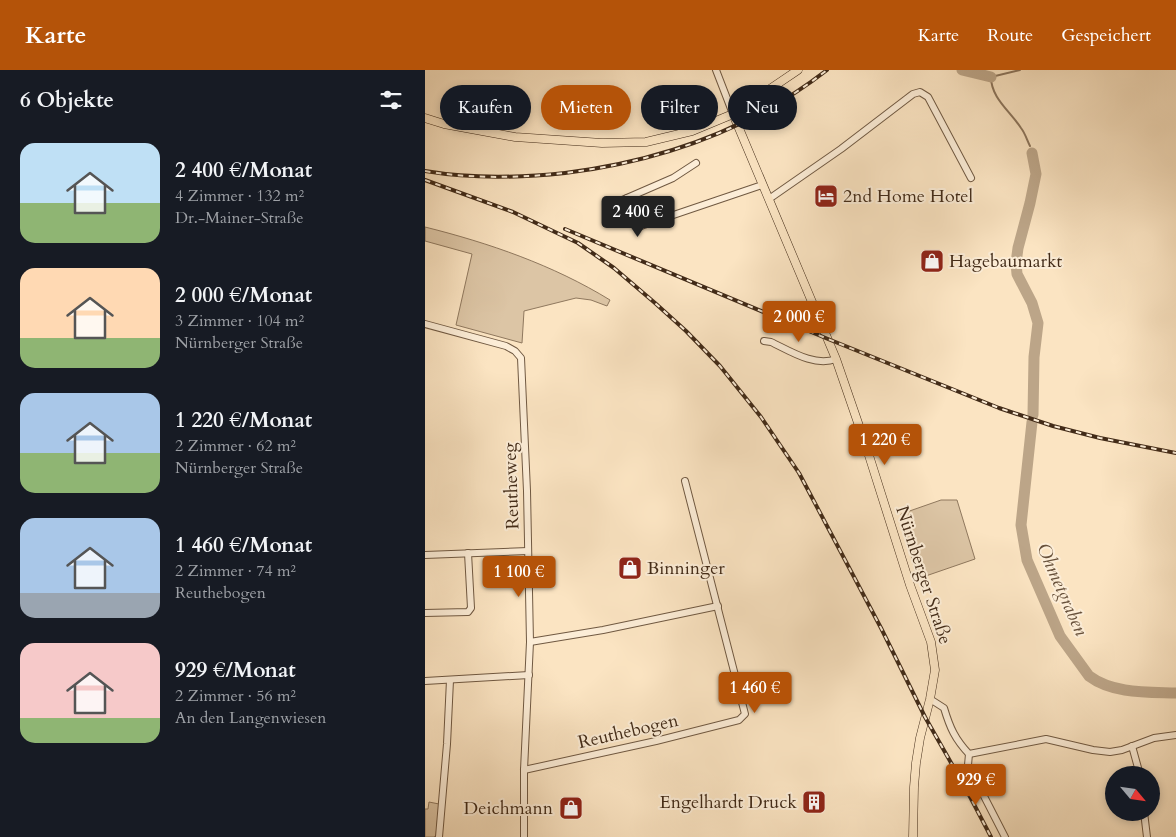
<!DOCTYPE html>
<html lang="de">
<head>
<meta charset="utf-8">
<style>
	body { margin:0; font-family:Cardo,serif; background:#242831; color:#f1f3f6; height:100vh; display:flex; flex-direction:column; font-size:19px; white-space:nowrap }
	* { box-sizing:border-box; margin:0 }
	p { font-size:16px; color:#9ea1a6 }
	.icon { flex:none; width:28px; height:28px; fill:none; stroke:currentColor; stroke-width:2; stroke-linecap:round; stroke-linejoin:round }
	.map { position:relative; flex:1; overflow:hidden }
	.details { display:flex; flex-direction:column; background:#171b24; width:425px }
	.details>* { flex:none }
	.banner { position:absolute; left:15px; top:15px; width:475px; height:45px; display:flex; gap:10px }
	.needle { width:32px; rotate:119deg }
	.controls { position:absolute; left:680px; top:696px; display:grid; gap:10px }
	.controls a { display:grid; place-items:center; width:55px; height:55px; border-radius:50%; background:#171b24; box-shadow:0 2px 8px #0003; font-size:25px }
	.price { position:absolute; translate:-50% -42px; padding:0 11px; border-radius:5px; background:#b45309; color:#fff; font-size:16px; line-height:32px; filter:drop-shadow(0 1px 2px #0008) }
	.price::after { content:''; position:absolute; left:50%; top:30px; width:15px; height:11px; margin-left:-8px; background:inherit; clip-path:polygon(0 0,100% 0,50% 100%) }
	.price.active { background:#222; color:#fff }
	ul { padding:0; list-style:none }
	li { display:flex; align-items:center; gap:15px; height:125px; padding:0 20px }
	li span { display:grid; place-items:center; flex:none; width:140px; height:100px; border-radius:15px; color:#555 }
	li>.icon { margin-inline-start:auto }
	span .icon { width:60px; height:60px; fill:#fffc; stroke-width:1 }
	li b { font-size:21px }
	h2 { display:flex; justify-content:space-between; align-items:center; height:60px; padding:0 20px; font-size:21px }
	.tag { padding:0 18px; border-radius:22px; background:#171b24; box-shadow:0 2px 8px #0003; font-size:18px; line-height:45px }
	.tag.active { background:#b45309; color:#fff }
	header { display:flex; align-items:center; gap:30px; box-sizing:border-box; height:70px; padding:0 25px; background:#b45309; color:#fff }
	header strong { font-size:24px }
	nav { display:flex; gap:28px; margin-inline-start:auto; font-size:18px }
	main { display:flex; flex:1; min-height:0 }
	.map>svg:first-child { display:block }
	.green { fill:#dcc5a5; stroke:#8f785e }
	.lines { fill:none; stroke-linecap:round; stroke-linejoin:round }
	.stream { stroke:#8b745b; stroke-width:2 }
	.river { stroke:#bca588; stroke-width:11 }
	.minor-casing { stroke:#705942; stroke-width:8 }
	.major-casing { stroke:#422b18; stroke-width:9 }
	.minor { stroke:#fcedd7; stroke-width:6 }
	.major { stroke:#fbe4c2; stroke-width:8 }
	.rail-casing { stroke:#422b18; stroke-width:4 }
	.rail { stroke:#fcedd7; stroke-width:2; stroke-dasharray:5.5; stroke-linecap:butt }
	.labels { text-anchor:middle; stroke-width:4; stroke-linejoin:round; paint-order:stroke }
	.poi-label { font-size:18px; fill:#422b18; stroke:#fcedd7; text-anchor:start }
	.street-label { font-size:18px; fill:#422b18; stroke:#fcedd7 }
	.water-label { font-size:19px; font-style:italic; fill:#67503a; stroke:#fcedd7 }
</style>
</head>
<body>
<header>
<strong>Karte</strong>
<nav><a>Karte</a><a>Route</a><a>Gespeichert</a></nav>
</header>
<main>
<section class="details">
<h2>6 Objekte<svg class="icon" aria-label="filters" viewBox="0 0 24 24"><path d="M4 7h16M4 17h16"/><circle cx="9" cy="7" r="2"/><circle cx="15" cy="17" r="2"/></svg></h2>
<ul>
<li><span style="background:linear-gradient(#bfe0f5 60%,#8fb573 0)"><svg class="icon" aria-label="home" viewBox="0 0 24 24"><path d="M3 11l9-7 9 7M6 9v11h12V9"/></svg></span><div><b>2 400 €/Monat</b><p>4 Zimmer · 132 m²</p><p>Dr.-Mainer-Straße</p></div></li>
<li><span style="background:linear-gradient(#ffd9b3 70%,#8fb573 0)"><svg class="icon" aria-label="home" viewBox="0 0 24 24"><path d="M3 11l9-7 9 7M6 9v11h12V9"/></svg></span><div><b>2 000 €/Monat</b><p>3 Zimmer · 104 m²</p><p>Nürnberger Straße</p></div></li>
<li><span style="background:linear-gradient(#a9c7e8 60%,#8fb573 0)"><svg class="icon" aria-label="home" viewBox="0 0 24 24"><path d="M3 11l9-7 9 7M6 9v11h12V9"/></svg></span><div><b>1 220 €/Monat</b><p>2 Zimmer · 62 m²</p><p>Nürnberger Straße</p></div></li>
<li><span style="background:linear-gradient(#a9c7e8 75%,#9aa5b1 0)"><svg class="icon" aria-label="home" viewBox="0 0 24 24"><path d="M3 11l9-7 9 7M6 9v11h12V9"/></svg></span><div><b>1 460 €/Monat</b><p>2 Zimmer · 74 m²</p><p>Reuthebogen</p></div></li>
<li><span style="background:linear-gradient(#f6c9c9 75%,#8fb573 0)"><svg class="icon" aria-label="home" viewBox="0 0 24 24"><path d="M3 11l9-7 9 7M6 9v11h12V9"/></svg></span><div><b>929 €/Monat</b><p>2 Zimmer · 56 m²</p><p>An den Langenwiesen</p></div></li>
</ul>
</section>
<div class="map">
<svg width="751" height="767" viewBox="0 0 751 767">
	<rect width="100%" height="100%" fill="#fbe4c2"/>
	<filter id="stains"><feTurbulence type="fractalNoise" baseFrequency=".004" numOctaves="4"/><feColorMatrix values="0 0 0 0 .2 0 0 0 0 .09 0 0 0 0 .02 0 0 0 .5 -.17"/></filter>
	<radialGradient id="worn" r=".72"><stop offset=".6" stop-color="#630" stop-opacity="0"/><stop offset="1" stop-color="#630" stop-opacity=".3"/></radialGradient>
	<g class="green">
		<path d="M0,157C64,173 128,195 185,230L182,236L166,230L151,228L99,241L97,273L31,255L47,184L0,171Z"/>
		<path d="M516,430H532L550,489L492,509L476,444Z"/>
		<path d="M4,732L14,734L11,765L9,767H0V739H3Z"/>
	</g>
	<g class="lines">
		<path class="stream" d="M595,0L566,7C566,28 585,41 596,58C600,63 602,70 605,76"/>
		<g class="river">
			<path d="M537,0L566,7"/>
			<path d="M607,83L611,104L605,133L593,178L591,193L592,204L607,233L613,253L609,287L608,345"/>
			<path d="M607,352L596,455L602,490L635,566L664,606C688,624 723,622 751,623"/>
		</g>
		<g class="minor-casing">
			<g id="minor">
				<path d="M291,0L308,44"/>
				<path d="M271,93L248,108L202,128L213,157L337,115"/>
				<path d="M344,129L416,79L488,24L495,22L503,27L546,108"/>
				<path d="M182,142L184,136L202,128"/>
				<path d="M0,254L81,276L90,281L96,288L102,421L105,572L99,700V767"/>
				<path d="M339,271L346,272C365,281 389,297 411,289"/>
				<path d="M0,485L103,481"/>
				<path d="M0,543L43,542L46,538L43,483"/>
				<path d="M105,572L178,560L293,536"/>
				<path d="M0,611L104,605"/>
				<path d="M505,629L519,638C525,658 530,669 544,684L621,669L668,680L685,682L697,680L729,668L751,665"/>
				<path d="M707,676L715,705"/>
				<path d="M544,684L543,695L580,767"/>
				<path d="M99,700L231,671L314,650L320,644L260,411"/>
				<path d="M719,742L722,767"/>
				<path d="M14,767L22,674L25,610"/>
			</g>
		</g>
		<g class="major-casing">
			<g id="major">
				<path d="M308,44L411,289L441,376L485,515L506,572L510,600L505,629L495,668L491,693L489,717L488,767"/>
				<path d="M0,48L19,54L90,67L177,73L221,72L267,61L308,44L373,0"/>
			</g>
		</g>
		<use href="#minor" class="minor"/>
		<use href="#major" class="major"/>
		<g class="rail-casing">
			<g id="rail">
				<path d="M0,101C47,109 93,108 140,103C236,91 325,60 402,0"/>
				<path d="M0,110L88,142L153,173L189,198L230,233L261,261L295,296L336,347L374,403L456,558L500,647L541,719L566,767"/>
				<path d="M140,159L403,269L574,338L628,356L675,368L751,383"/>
			</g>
		</g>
		<use href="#rail" class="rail"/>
	</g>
	<defs>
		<g id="hotel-square" transform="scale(1.25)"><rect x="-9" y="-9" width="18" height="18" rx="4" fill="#8f2418" stroke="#fcedd7"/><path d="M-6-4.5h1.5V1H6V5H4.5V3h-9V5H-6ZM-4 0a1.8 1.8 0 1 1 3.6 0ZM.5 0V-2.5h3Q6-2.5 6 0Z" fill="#fff"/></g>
		<g id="shop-square" transform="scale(1.25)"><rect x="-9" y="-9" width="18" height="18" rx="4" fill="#8f2418" stroke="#fcedd7"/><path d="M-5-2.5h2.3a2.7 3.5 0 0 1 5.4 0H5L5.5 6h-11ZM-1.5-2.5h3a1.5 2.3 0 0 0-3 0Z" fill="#fff"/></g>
		<g id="building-square" transform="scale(1.25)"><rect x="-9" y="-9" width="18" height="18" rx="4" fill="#8f2418" stroke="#fcedd7"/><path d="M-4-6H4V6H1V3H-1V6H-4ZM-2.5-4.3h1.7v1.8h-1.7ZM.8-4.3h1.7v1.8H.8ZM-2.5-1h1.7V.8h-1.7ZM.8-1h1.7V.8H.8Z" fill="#fff"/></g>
	</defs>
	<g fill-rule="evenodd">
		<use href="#hotel-square" x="401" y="126"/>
		<use href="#shop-square" x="507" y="191"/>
		<use href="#shop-square" x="205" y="498"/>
		<use href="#building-square" x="389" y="732"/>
		<use href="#shop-square" x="146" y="738"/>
	</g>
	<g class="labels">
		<g class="poi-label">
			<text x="418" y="132">2nd Home Hotel</text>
			<text x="524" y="197">Hagebaumarkt</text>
			<text x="222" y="504">Binninger</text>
			<text x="372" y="738" text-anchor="end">Engelhardt Druck</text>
			<text x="128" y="744" text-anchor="end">Deichmann</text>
		</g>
		<g class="street-label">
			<text transform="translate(86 416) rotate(-92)" y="6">Reutheweg</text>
			<text transform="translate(499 505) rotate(72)" y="6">Nürnberger Straße</text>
			<text transform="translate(203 661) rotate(-13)" y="6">Reuthebogen</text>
		</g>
		<g class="water-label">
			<text transform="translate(638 519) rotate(66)" y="7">Ohmetgraben</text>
		</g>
	</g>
	<rect width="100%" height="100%" filter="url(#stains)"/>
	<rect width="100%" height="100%" fill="url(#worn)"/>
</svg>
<div class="controls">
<a><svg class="needle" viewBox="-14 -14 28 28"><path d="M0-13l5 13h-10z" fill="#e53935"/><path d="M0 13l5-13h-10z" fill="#9ea1a6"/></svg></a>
</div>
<b class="price active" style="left:213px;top:168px">2 400 €</b>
<b class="price" style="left:374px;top:273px">2 000 €</b>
<b class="price" style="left:460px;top:396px">1 220 €</b>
<b class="price" style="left:94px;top:528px">1 100 €</b>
<b class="price" style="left:330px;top:644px">1 460 €</b>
<b class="price" style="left:551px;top:736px">929 €</b>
<div class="banner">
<a class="tag">Kaufen</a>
<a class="tag active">Mieten</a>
<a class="tag">Filter</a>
<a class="tag">Neu</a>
</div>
</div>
</main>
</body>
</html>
